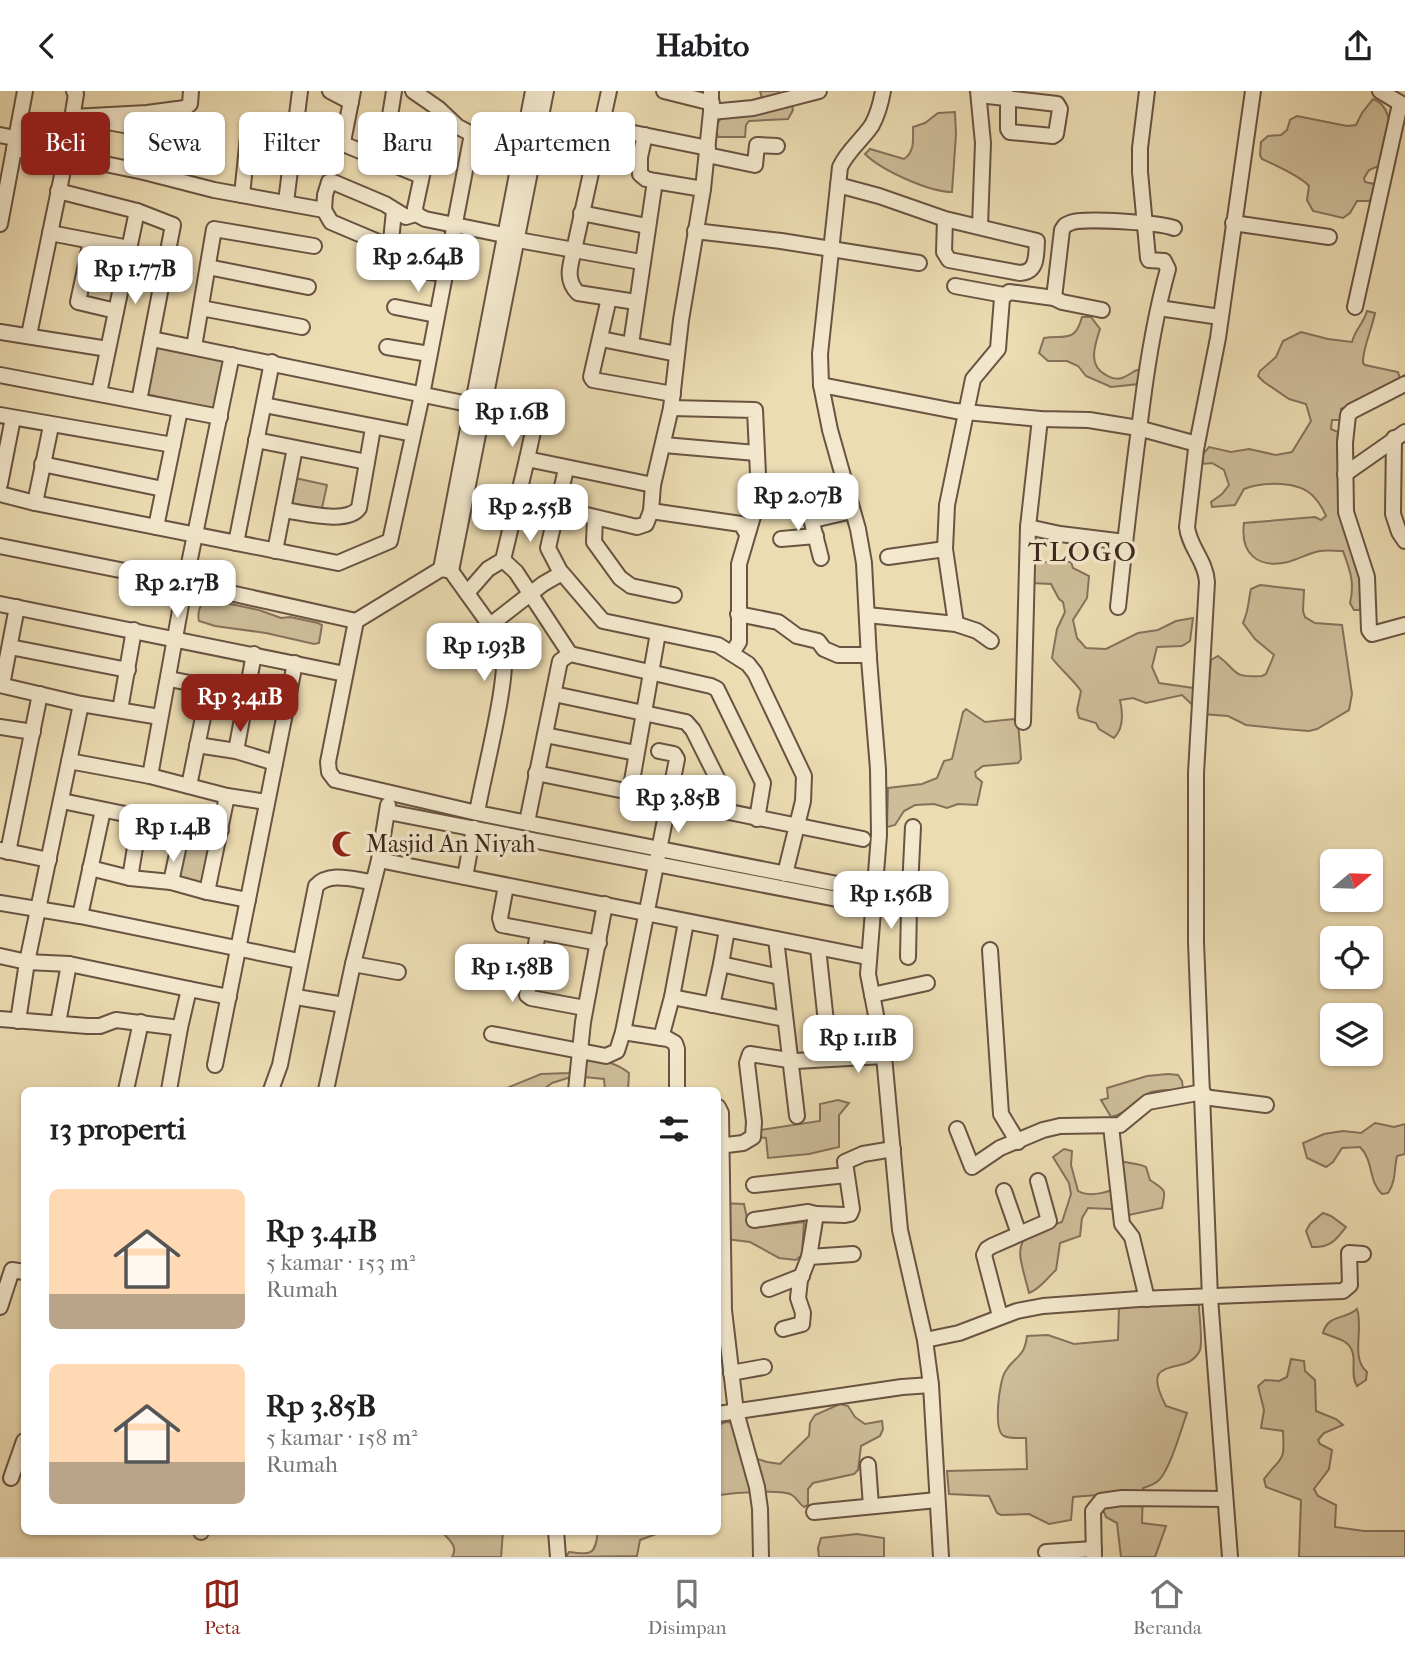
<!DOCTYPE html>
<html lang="id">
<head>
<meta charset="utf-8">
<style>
	body { margin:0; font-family:"IM FELL French Canon",serif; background:#f2f2f2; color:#202124; height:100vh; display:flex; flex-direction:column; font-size:26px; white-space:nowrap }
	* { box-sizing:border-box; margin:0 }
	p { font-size:23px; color:#757577 }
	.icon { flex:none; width:38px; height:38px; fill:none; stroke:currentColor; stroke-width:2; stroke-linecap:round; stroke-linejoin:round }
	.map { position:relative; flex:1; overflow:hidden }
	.panel { position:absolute; left:21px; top:996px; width:700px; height:448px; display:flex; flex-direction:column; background:#fff; border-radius:10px; box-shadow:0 2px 5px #0004 }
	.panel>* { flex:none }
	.top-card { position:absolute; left:21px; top:21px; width:700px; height:63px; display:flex; gap:14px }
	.needle { width:46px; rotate:71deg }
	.buttons { position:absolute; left:1320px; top:758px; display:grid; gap:14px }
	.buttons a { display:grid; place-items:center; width:63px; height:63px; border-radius:10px; background:#fff; box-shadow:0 2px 5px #0004; font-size:35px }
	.price { position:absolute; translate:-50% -60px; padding:0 16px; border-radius:14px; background:#fff; color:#222; font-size:23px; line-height:46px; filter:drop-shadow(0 2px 4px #0008) }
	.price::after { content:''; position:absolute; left:50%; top:42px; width:21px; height:16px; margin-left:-10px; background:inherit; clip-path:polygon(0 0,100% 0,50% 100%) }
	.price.on { background:#8f2418; color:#fff }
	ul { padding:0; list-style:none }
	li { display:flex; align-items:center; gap:21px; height:175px; padding:0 28px }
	li span { display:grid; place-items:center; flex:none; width:196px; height:140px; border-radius:10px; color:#555 }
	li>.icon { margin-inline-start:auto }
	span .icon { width:84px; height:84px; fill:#fffc; stroke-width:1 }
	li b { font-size:30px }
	h2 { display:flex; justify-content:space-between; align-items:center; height:84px; padding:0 28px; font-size:30px }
	.tag { padding:0 24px; border-radius:10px; background:#fff; box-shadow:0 2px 5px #0004; font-size:24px; line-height:63px }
	.tag.on { background:#8f2418; color:#fff }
	header { display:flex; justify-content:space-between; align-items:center; height:91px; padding:0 28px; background:#fff; font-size:32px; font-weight:700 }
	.dock { display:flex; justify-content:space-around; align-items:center; height:98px; border-top:2px solid #e0e0e0; background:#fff; font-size:19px; color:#757577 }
	.dock a { display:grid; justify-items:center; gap:4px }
	.dock .on { color:#8f2418 }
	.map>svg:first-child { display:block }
	.green { fill:#cebd99; stroke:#86715b; stroke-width:2 }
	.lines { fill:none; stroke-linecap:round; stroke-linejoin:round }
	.stream { stroke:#826e58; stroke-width:2.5 }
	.minor-casing { stroke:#695342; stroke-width:18 }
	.minor { stroke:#f3e8cd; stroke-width:14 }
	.labels { text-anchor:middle; stroke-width:7; stroke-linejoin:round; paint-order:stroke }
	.poi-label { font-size:24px; fill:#3d251d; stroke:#f3e8cd; text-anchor:start }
	.quarter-label { font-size:28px; letter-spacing:2px; fill:#3d251d; stroke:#f3e8cd }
</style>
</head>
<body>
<header><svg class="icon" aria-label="back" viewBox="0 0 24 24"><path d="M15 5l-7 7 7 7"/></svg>Habito<svg class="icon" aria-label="share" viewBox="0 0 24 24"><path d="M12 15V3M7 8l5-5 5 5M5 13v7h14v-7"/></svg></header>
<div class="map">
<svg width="1405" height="1466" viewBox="0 0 1405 1466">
	<rect width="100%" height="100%" fill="#ecdcb2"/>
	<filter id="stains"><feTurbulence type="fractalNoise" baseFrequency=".00286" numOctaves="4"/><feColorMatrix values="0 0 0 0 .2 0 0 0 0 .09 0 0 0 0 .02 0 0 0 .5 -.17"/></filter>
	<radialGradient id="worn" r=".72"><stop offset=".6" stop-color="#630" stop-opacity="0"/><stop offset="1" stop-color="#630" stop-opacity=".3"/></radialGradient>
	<g class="green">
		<path d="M760,0H779L780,4L791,10L793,19L788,28L749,30L746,34L745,46H718C715,38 716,32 722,26L763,11Z"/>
		<path d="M1373,8C1398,18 1389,55 1381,74L1369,79L1364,87L1365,91L1374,93L1376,96L1375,104L1369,110H1357L1350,122L1343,127L1313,120L1307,109L1309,95C1300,85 1275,74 1262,68L1260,64L1261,51L1268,45L1281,44L1287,39L1290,29L1297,25L1347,35L1356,34L1362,22Z"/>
		<path d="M955,21L956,43L952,101C929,101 881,79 865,63L870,58L904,68C915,61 913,48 913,36L925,32L938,22Z"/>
		<path d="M1367,220L1375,222C1372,238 1362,259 1363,272L1365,274L1398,281L1401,291L1341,318V329H1332L1331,338L1338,341L1337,349L1340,419L1363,501V519H1354L1350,512C1355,492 1350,479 1343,460C1335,460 1327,459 1320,460C1309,462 1299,468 1288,471C1257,478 1240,462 1244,432L1315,426L1321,429L1326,425C1323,418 1319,411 1314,406C1299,389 1263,391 1244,398L1235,414L1212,416L1211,411L1222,403L1229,394L1224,379L1212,372L1203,373V363L1209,356L1231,361L1249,358L1276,364L1292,361L1311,330L1306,313L1289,308L1264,291L1258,285L1260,280L1276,266L1283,250L1301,241L1328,248L1352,251C1355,238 1364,232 1367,220Z"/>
		<path d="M1082,226H1091L1100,238C1095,254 1087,274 1106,284C1111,287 1116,289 1122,287C1128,285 1132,281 1137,279L1141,281L1139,293L1111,296L1086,285L1078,275L1067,270H1048L1039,262L1044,247C1065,244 1075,252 1082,226Z"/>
		<path d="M157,250L227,264L216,318L146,303Z"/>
		<path d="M295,387L327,394L322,417L292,413Z"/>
		<path d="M1053,470L1071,471L1073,477L1089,485L1087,507L1073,529L1077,547L1086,557L1106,558L1138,542L1158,539L1176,530L1193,527L1190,550L1182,555L1157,556L1152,576L1159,592L1208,599L1211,569L1218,565C1239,580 1230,587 1262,585L1266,583L1274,564L1255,548L1243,532C1249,518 1248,511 1251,498L1260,494L1304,499L1303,520L1305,526L1315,532L1342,534L1352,603L1349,619L1317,638L1309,640L1284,638L1246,634L1228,625L1202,623L1182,604L1146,612L1133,607L1120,609C1123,622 1124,637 1114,647L1099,638L1096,632L1079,627L1077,619L1081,600C1072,587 1061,579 1052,567L1057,538L1065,521L1063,511L1059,508L1051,493L1031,492L1032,473Z"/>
		<path d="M207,508L259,519L281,527L290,526L318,532L322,534L319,552L314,553L266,542L215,535L199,530C197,522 200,512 207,508Z"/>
		<path d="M966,618L985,631L1014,628L1018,631L1021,668L1018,672L983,675L975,681L976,686L982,691L977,714L958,713L947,717L934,713L915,714L904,720L895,734L887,736L888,697L922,693L937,687L944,670L952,668L963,621Z"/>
		<path d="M184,739L213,746L205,793L175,787Z"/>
		<path d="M586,968C604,970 615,971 629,982L628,999H605L604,988L574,985L552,992L544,998L502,999L541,983L569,982L575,971Z"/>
		<path d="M1168,983L1178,984L1182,990L1183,998C1172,1000 1159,998 1149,1002C1134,1009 1127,1023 1111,1026L1101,1009L1108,1007L1107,997L1147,985Z"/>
		<path d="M838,1009L849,1012L839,1024V1056L809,1063L768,1067L766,1047L757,1046L760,1039L820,1030V1013Z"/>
		<path d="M1375,1032L1394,1036L1405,1033V1063L1397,1065C1394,1078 1396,1091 1388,1102L1382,1103C1368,1090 1374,1070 1360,1056L1342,1057L1333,1071L1326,1076L1307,1067L1303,1052L1324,1043L1343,1040L1361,1042Z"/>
		<path d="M1064,1058L1072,1060L1071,1074L1078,1100C1090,1107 1109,1101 1121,1095L1122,1070C1129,1073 1140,1072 1146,1076L1150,1089C1166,1100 1166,1097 1162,1117L1129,1124L1111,1118L1088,1117L1082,1127L1080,1145L1060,1152L1056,1179C1046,1188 1041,1197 1029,1202C1017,1155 1009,1146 1062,1131L1071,1103L1069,1092L1053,1066Z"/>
		<path d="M718,1112L744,1113L747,1127L756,1136L804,1131L802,1164L796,1169L779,1167L750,1151L718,1147Z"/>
		<path d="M1323,1122L1331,1125L1346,1136C1336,1149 1330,1157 1312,1156L1306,1140L1310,1133Z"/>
		<path d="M1149,1213L1199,1214C1199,1225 1203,1249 1200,1259C1188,1288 1137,1260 1166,1315L1187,1322C1181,1339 1170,1378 1159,1389C1154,1394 1149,1395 1143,1397L1142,1432L1166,1435L1155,1466H1121L1117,1432L1106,1426L1097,1404L1073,1406L1071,1429L1049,1433L1029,1423L1001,1424L997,1422L989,1405L949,1403L947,1380L1027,1378L1026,1347C1020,1347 1010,1348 1004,1345C993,1340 999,1291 1005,1281C1015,1264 1024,1268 1027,1245L1048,1244L1074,1253L1118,1249L1119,1216Z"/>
		<path d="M1357,1218C1364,1237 1350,1267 1367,1281L1366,1289L1357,1295C1348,1281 1361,1262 1345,1251C1339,1247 1330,1245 1323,1242C1328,1223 1345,1229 1357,1218Z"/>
		<path d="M1291,1268L1304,1270L1305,1280L1315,1289L1316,1320L1336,1328L1343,1334L1324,1342L1318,1349L1320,1353L1332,1359L1329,1378L1314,1398L1318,1405L1336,1414L1335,1436L1364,1440H1405V1466H1299L1301,1409L1266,1396L1264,1388C1282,1364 1285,1373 1283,1340L1261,1337L1264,1319L1258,1295L1265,1289L1279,1290L1287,1286Z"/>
		<path d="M840,1313L848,1315L855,1326L865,1333L882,1330L883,1338L880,1345L861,1355L858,1379L854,1383L813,1392L808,1398V1414L804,1416C799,1413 797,1407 792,1404C782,1398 733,1402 720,1404L718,1408V1360L720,1353L718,1334L726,1331L735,1332L739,1362L767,1371L780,1373L809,1345L810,1332L815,1324Z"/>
		<path d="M441,1440H503L501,1466H452C459,1455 448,1448 441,1440Z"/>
		<path d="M598,1440H664L640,1449L637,1465L566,1466L569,1461C592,1464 595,1464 598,1440Z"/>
		<path d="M857,1443L884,1447V1466H819L818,1457L821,1447Z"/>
	</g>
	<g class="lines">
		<g class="stream">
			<path d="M1397,290L1405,284"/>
			<path d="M1378,299L1387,294"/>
		</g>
		<g class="minor-casing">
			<g id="minor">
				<path d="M330,0L351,11"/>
				<path d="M413,0L439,18L458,36L472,43L523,53"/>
				<path d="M664,0L712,12"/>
				<path d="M883,0C881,11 878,23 872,34C862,49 848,59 840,76L820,263L821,294L830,339L858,438L864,472L869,568L878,678L879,744L868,883L884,965L900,1139L925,1249L931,1294L941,1466"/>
				<path d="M978,0L983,52L980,135"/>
				<path d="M1380,0L1405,15"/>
				<path d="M979,4L1057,13L1060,18L1056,43L1053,45L1010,41L1008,38V6"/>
				<path d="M711,21L753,17L819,0"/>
				<path d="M73,26L147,22L185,17L190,13L191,0"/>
				<path d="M102,30L146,38"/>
				<path d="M390,31L432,38L458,36"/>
				<path d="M297,34L421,85"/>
				<path d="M599,35L708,57"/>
				<path d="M432,38L415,117L416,123L425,128L504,144"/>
				<path d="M0,44L15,47"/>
				<path d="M645,44L640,66V83L646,88L655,90"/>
				<path d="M343,51L353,0"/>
				<path d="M14,58L66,65L144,81L214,99L324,119L331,131L383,153L391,150L394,120"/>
				<path d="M707,64L755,74L757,54L777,55"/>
				<path d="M383,68L394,0"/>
				<path d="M144,81L146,30"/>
				<path d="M838,94L879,105L945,128L1037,150C1036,164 1038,181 1020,182L949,169L944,161L945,128"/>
				<path d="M58,100L137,120L173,134L139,310"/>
				<path d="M242,104L248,46"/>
				<path d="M286,111L300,0"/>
				<path d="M324,119L325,104L329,91H333L385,113L406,126L416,123"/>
				<path d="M581,122L647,135"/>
				<path d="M1233,132L1329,146"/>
				<path d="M0,133L25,0"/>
				<path d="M695,140L781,150L919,172"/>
				<path d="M50,142L129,157"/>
				<path d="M518,149L574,159L609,0"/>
				<path d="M91,150L78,211L116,220"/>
				<path d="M208,176L308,196"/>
				<path d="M398,177L445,183"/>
				<path d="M955,195L1004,204"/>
				<path d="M609,207L591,286L593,289L673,303"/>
				<path d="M1054,207L1062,211L1102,219"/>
				<path d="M636,211L578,202C565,189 570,175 574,159L641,171"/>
				<path d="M395,216L436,224"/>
				<path d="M1355,216L1400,13"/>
				<path d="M201,217L302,236"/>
				<path d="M1159,217L1220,226"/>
				<path d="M0,241L108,258"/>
				<path d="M29,244L66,65L76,3L74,0"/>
				<path d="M152,248L536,327L527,368"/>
				<path d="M601,248L677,263"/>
				<path d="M631,253L655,90L703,98"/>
				<path d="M194,256L214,138L314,155"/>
				<path d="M387,256L429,263"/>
				<path d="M0,284L220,326"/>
				<path d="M1405,293L1352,320L1348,324L1345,352L1346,421L1367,486L1369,539L1372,543L1405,534"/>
				<path d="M821,294L955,320L1040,328L1089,329L1138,337L1197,353"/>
				<path d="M99,302L137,120"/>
				<path d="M264,314L413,343"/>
				<path d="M671,317L755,319L759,405L739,473V551L732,562"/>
				<path d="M0,324L173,354"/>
				<path d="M1394,347L1393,423L1399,441L1405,450"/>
				<path d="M256,349L367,371"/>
				<path d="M664,354L756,362"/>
				<path d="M42,373L163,398"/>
				<path d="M1345,383L1405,341"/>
				<path d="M0,393L13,327"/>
				<path d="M0,403L35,412L338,472L390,450L422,304L472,43"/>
				<path d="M779,408L805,404L821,467"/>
				<path d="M35,412L51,335"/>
				<path d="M557,417L637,436L646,433L651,420L653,394L671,317L681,229L703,98L711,21V0"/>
				<path d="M283,419C302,421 347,434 359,417L373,337"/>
				<path d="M651,420L734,432L741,433L747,443"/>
				<path d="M595,427L594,451L620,487L631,495L674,504"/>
				<path d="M813,429L852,420"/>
				<path d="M156,436L180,319"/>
				<path d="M1028,436L1060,443L1125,451"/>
				<path d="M781,448L816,445"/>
				<path d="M236,452L272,271"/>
				<path d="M0,455L185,492L356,530"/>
				<path d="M275,460L295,357"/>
				<path d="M888,466L945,458"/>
				<path d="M503,469L516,481L570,563"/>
				<path d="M441,478L533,0"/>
				<path d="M451,480L546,0"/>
				<path d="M561,482L548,457L566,378"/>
				<path d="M467,502L488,478L503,469L527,368L653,394"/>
				<path d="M0,513L345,583"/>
				<path d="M1118,516C1125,449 1133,382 1142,315C1148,268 1155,224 1168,178L1164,170L1149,169L1148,167L1140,81V57L1147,0"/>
				<path d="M738,523L778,531L797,545L818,550L824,558L838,564H869"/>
				<path d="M867,524L956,533L977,540L991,550"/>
				<path d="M956,533L945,458L947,414L973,288L998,258L1002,207L1009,201L1054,207L1062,139C1065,134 1065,134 1070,132C1082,126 1161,132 1174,137"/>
				<path d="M489,535L543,493L562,482L603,530L718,554L748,573L755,582L804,685L803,710L785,783"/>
				<path d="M10,556L128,579"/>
				<path d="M169,588L247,603"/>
				<path d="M0,594L81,613L160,626"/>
				<path d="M2,594L17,516"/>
				<path d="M554,603L686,631L693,639L721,695L719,719"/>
				<path d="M120,619L134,539"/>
				<path d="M1023,631L1028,436L1040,328"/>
				<path d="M0,636L33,641"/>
				<path d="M545,644L636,662"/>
				<path d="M197,654L236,660L275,672"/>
				<path d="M236,660L254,563"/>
				<path d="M69,670L150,685L227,705L267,711"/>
				<path d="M536,682L863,748"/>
				<path d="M150,685L185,492L232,264"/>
				<path d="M189,695L209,597"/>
				<path d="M630,701L658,542"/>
				<path d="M62,710L183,735L221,739"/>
				<path d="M388,721L873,815L909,817L908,866"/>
				<path d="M477,722C482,688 513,576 502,551L451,480L441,478L356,530L328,671L329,681L335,689L477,722L873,800"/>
				<path d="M527,731L560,570L570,563L711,595L717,598L763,692L757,728"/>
				<path d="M1,759L49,769"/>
				<path d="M8,761L40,603"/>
				<path d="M379,769L867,866"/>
				<path d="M90,777L130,787L171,791L207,801L248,809"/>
				<path d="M465,786L474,737"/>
				<path d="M130,787L140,726"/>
				<path d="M171,791L183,735"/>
				<path d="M506,795L500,827L502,834L599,852"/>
				<path d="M207,801L227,705"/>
				<path d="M0,812L80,825L299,870"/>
				<path d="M909,817L913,736"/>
				<path d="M80,825L103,719"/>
				<path d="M538,842L527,904L531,907L585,917"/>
				<path d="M776,848L797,1025"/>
				<path d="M818,857L830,968"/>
				<path d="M990,859L1001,1023L1018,1051"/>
				<path d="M0,865L27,871L69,873L189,898"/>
				<path d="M353,873L398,881"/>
				<path d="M721,873L727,839"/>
				<path d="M872,904L927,892"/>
				<path d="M296,906L344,914"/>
				<path d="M672,906L785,928"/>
				<path d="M712,914L721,873L780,886"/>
				<path d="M0,928L87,935H100L116,929L180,937L189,898L229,906"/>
				<path d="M18,930L27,871L81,613"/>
				<path d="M58,932L69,873"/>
				<path d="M623,941L668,948L675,952L677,958V999"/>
				<path d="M492,943L606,965L617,960L623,941L677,668L674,663L659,660"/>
				<path d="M661,947L672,906L686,831"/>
				<path d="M215,974L295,572"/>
				<path d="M126,999L141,931"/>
				<path d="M169,999L180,937"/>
				<path d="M271,999L280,974L316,795C330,780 354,789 373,791"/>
				<path d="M326,999L353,873L379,769L388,714"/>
				<path d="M576,999L583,931L605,813"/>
				<path d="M1203,1006L1266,1014"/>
				<path d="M718,1016L721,1022L724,1219L736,1321L757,1396L760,1418L761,1466"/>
				<path d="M1111,1035L1122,1133L1132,1146L1147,1208"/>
				<path d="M957,1038L972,1076L1000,1057L1043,1039L1060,1035L1120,1034L1148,1011L1203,1001"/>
				<path d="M718,1055L743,1052L753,1046L754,1031L747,972L750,963L795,970L884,965"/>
				<path d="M754,1094L846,1084"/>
				<path d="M1004,1100L1019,1143"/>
				<path d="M754,1129L808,1121L816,1123"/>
				<path d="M809,1166L853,1163"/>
				<path d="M769,1198L802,1185"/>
				<path d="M0,1216L12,1179L24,1181"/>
				<path d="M1000,1225L984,1164L987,1158L992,1155L1049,1130L1038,1090"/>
				<path d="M783,1238L802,1233L803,1222L798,1207L800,1189L809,1166L816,1123L845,1124L850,1123L852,1118L845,1071L863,1063L893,1058"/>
				<path d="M925,1249L959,1242L1017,1220L1043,1215L1139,1208L1343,1200L1350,1194L1349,1162L1363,1163"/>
				<path d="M731,1282L764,1276"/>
				<path d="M718,1323L902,1296L931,1294"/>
				<path d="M868,1374L871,1415"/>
				<path d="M11,1387L24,1350"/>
				<path d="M814,1421L937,1409"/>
				<path d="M556,1440L558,1466"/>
				<path d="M201,1441V1440"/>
				<path d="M1046,1461L1094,1458"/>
				<path d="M1094,1466L1093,1420L1101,1410L1122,1407L1225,1408"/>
				<path d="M1230,1466L1210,1207L1196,851V682L1207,491C1206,470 1189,456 1187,436L1196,358L1218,247L1253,0"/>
			</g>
		</g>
		<use href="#minor" class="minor"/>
	</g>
	<defs>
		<g id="mosque-bare" transform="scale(2.1)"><path d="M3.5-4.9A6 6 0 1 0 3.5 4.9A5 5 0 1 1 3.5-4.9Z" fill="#8f2418" stroke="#f3e8cd" stroke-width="2.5" paint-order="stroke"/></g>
	</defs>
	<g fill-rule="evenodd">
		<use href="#mosque-bare" x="345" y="753"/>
	</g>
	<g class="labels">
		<g class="poi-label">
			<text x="366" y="761">Masjid An Niyah</text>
		</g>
		<g class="quarter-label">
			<text x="1083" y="470">TLOGO</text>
		</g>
	</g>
	<rect width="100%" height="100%" filter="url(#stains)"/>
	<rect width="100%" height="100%" fill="url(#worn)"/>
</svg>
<div class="buttons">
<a><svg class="needle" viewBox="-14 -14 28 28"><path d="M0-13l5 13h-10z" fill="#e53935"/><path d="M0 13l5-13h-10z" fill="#757577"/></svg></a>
<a><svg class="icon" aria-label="locate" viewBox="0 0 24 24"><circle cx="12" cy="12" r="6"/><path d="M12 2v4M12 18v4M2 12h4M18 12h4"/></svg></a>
<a><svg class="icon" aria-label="layers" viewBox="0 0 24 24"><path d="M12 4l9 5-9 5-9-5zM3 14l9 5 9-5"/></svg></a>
</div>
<b class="price" style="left:418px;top:203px">Rp 2.64B</b>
<b class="price" style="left:135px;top:215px">Rp 1.77B</b>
<b class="price" style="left:512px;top:358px">Rp 1.6B</b>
<b class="price" style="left:798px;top:442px">Rp 2.07B</b>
<b class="price" style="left:530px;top:453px">Rp 2.55B</b>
<b class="price" style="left:177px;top:529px">Rp 2.17B</b>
<b class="price" style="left:484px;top:592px">Rp 1.93B</b>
<b class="price on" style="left:240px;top:643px">Rp 3.41B</b>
<b class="price" style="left:678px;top:744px">Rp 3.85B</b>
<b class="price" style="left:173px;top:773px">Rp 1.4B</b>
<b class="price" style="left:891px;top:840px">Rp 1.56B</b>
<b class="price" style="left:512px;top:913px">Rp 1.58B</b>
<b class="price" style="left:858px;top:984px">Rp 1.11B</b>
<div class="top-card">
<a class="tag on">Beli</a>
<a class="tag">Sewa</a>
<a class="tag">Filter</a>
<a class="tag">Baru</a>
<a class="tag">Apartemen</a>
</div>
<section class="panel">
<h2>13 properti<svg class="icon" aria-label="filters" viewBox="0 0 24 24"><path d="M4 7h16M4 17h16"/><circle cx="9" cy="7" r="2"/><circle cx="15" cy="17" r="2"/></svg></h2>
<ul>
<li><span style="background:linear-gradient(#ffd9b3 75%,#b9a48a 0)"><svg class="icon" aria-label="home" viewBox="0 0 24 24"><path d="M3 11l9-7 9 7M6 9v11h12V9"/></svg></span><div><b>Rp 3.41B</b><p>5 kamar · 153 m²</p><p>Rumah</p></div></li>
<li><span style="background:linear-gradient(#ffd9b3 70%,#b9a48a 0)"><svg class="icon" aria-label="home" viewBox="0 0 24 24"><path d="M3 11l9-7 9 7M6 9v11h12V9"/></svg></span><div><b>Rp 3.85B</b><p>5 kamar · 158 m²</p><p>Rumah</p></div></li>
</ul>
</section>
</div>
<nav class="dock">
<a class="on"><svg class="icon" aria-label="map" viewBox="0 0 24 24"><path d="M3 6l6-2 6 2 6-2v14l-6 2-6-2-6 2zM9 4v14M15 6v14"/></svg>Peta</a>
<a><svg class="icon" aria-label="saved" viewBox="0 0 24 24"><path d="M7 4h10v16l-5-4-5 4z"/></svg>Disimpan</a>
<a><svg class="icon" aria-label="home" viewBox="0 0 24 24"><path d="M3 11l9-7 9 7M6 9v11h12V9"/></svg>Beranda</a>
</nav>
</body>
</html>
